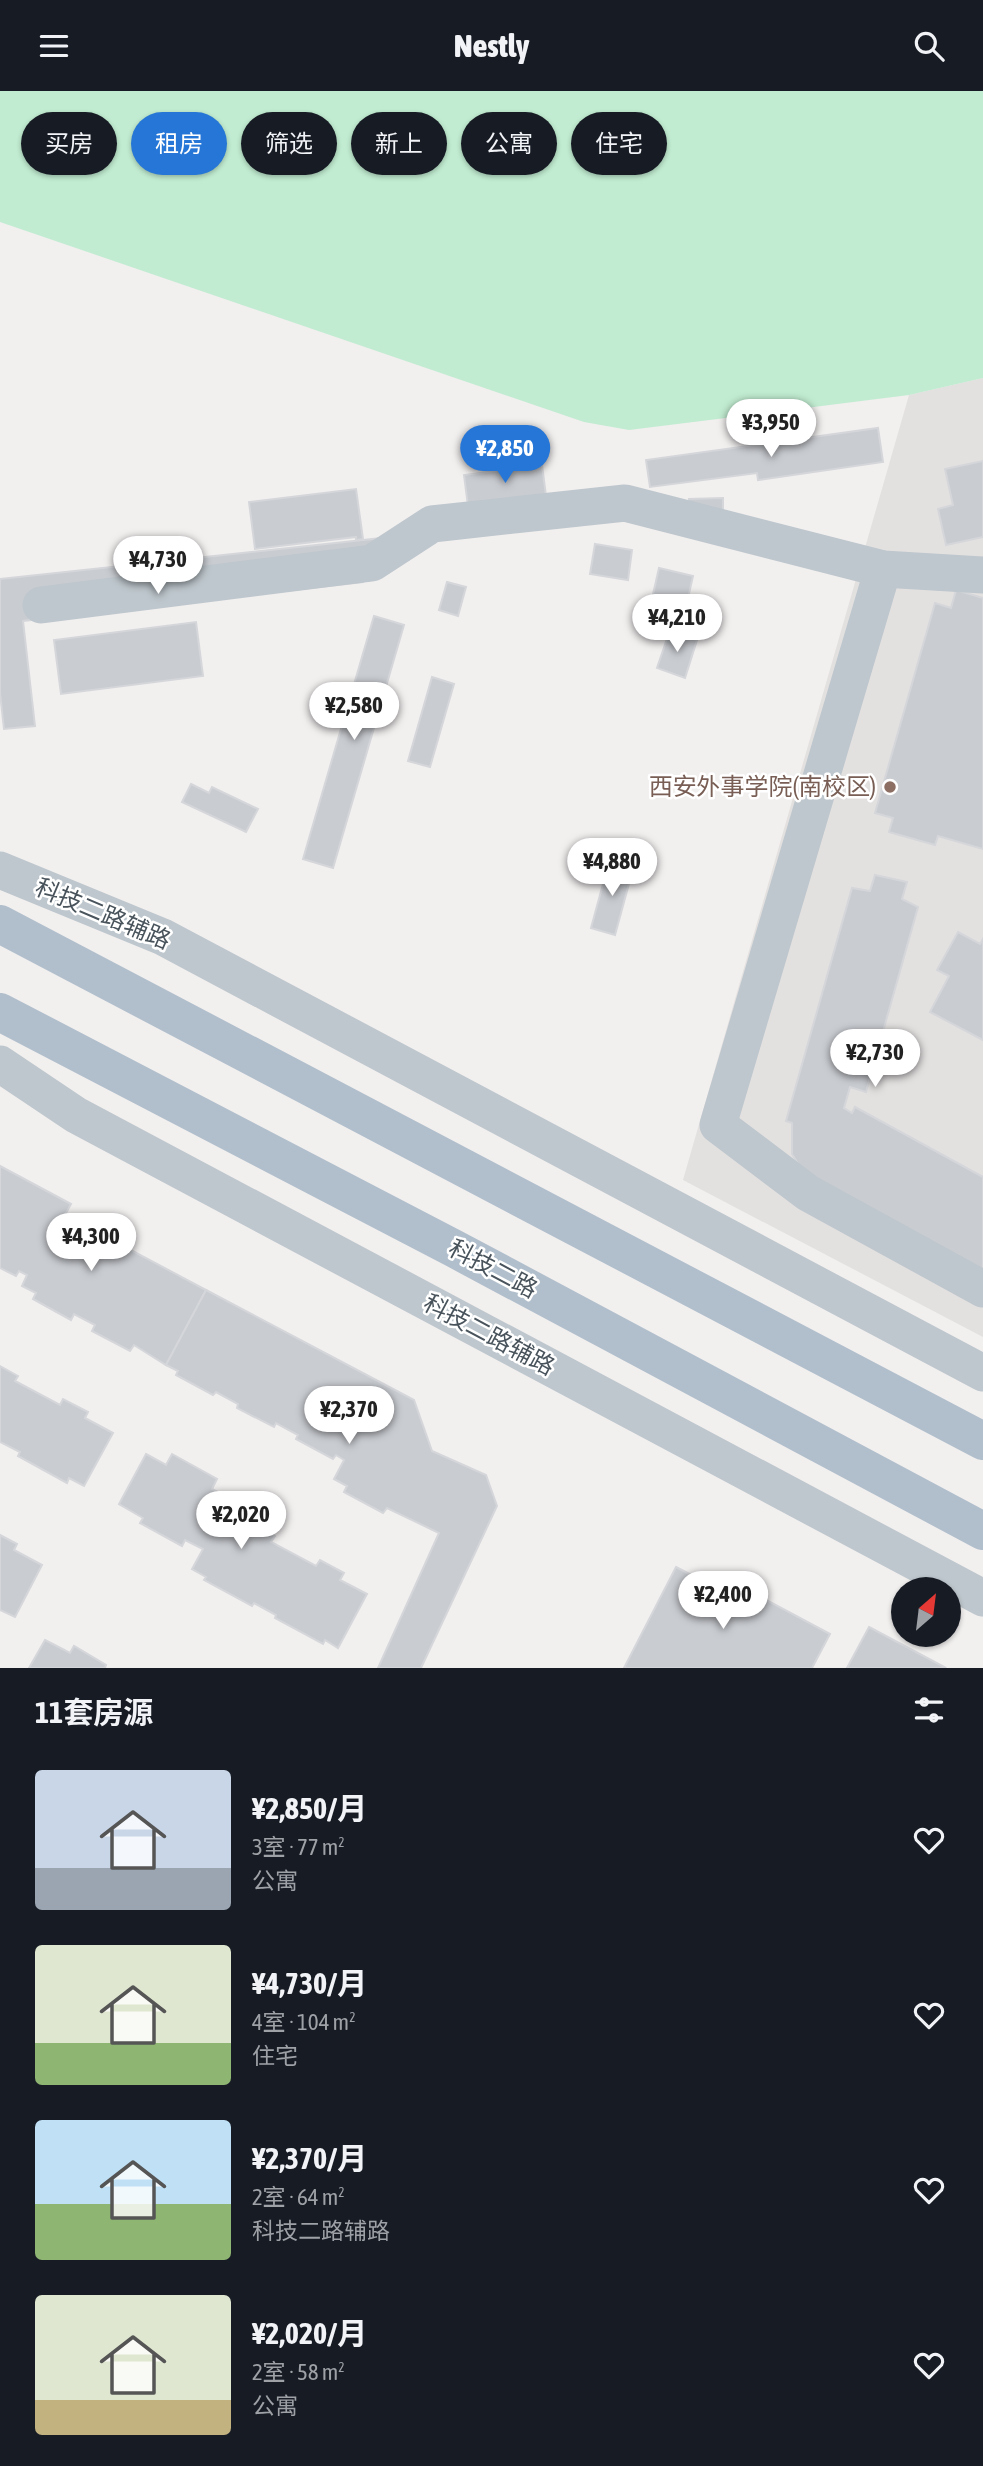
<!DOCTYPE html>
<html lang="zh">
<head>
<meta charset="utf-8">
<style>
	body { margin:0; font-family:"Asap Condensed","Noto Sans SC",sans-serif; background:#242831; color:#f1f3f6; height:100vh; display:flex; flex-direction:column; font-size:26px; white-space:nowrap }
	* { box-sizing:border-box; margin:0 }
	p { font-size:23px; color:#9ea1a6 }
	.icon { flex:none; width:38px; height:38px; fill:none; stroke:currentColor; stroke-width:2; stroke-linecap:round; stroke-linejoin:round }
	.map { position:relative; height:1577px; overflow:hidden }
	.drawer { display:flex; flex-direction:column; background:#171b24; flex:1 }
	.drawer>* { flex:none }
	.top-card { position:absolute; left:21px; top:21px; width:942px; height:63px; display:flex; gap:14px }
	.needle { width:46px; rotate:28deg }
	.controls { position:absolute; left:891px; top:1486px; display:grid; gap:14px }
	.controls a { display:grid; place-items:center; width:70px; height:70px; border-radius:50%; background:#171b24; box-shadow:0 2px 5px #0004; font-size:35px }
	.price { position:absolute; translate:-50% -60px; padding:0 16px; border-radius:24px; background:#fff; color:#222; font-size:23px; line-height:46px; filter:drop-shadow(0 2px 4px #0008) }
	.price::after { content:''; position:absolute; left:50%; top:42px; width:21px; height:16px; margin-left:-10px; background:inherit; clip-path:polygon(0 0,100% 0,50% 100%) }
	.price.selected { background:#2576d6; color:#fff }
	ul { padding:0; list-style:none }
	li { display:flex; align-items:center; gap:21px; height:175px; padding:0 35px }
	li span { display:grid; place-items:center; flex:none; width:196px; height:140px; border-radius:7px; color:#555 }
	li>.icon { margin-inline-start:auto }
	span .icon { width:84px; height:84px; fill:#fffc; stroke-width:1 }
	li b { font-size:30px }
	h2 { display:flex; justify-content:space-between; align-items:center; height:84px; padding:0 35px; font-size:30px }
	.tag { padding:0 24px; border-radius:32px; background:#171b24; box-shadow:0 2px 5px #0004; font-size:24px; line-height:63px }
	.tag.selected { background:#2576d6; color:#fff }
	header { display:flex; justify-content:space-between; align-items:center; height:91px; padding:0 35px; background:#171b24; font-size:32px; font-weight:800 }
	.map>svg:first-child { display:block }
	.education { fill:#e3e0e0 }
	.green { fill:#c1ecd1 }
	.building { fill:#c9ccd1; stroke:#d4d6da; stroke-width:2 }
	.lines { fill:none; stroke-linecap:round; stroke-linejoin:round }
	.minor { stroke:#bec7cd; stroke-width:37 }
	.major { stroke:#b1bfcc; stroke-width:38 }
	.education-dot { fill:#8d6e63; stroke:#fff; stroke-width:2.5 }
	.labels { text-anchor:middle; stroke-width:5; stroke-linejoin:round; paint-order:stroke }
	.education-label { font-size:24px; fill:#785e54; stroke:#fff; text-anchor:end }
	.street-label { font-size:24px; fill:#48535b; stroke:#fff }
</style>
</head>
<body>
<header><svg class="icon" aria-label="menu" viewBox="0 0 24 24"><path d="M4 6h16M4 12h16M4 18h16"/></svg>Nestly<svg class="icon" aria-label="search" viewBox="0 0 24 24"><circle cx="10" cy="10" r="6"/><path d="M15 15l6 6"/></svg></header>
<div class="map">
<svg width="983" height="1577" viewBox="0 0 983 1577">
	<rect width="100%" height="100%" fill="#f2efef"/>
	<path class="education" d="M983,287V1246L683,1089L909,304Z"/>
	<path class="green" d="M0,0H983V287L909,304L629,339L584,331L0,131Z"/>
	<g class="building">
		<path d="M878,337L883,371L758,389L757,382L650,396L646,369Z"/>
		<path d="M983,370V446L946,454L938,418L953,414L945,378Z"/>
		<path d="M542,374L546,405L468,415L464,384Z"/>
		<path d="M356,398L363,448L356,449V446L255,458L249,411Z"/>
		<path d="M723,407V431H690L689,408Z"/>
		<path d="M382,447L363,491L23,530L35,635L4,638L0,602V488Z"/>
		<path d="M595,453L632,459L628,489L590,483Z"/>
		<path d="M659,477L693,485L686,516L652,508Z"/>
		<path d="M447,491L466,496L458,525L439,519Z"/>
		<path d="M956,499L983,507V758L938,745L935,754L889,741L893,727L875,722L935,512L951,517Z"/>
		<path d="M374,525L404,534L333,777L303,768Z"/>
		<path d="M196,531L203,585L61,603L54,549Z"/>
		<path d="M670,539L697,549L685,587L657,577Z"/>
		<path d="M432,586L454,593L430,676L408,670Z"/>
		<path d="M191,693L209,702L212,696L258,718L246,741L182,711Z"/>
		<path d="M609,771L633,778L615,844L591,837Z"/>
		<path d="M875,784L907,791L902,808L918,816L866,1001L850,996L844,1017L852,1022L855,1016L983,1086V1179L804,1082L792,1063V1032L786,1030L852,797L870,800Z"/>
		<path d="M958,841L980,853L983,848V949L930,921L949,885L937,879Z"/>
		<path d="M0,1075L71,1113L65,1124L206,1199L166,1274L134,1254L130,1260L92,1240L95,1234L74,1223L71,1229L33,1208L36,1202L22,1195L27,1184L19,1180L16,1185L0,1177Z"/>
		<path d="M206,1199L414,1309L432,1360L486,1384L497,1415L421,1577H378L439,1442L387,1417L383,1422L344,1401L347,1395L334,1388L344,1369L336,1364L333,1368L296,1348L298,1344L276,1332L274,1336L237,1317L238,1313L216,1301L213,1304L176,1284L178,1280L166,1274Z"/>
		<path d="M0,1275L18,1285L15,1290L60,1314L63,1308L88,1321L85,1327L113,1342L84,1395L69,1387L67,1392L18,1365L20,1361L0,1351Z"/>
		<path d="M146,1363L166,1374L172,1363L217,1388L212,1398L234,1410L225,1427L248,1439L251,1432L275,1445L271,1451L316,1475L320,1469L344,1482L340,1489L367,1503L338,1557L325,1549L323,1553L275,1527L276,1524L254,1512L252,1515L204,1489L206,1486L192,1478L203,1458L185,1449L182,1455L140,1432L143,1427L119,1413Z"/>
		<path d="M0,1444L17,1453L14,1459L42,1474L15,1526L0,1519Z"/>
		<path d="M676,1476L736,1507L742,1496L830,1543L812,1577H624Z"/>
		<path d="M869,1536L946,1577H847Z"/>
		<path d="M45,1549L70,1562L74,1555L106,1574L105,1577H29Z"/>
	</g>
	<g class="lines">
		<g class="minor">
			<path d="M883,478L718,1034L808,1102L983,1198"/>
			<path d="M41,514L372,472L432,433L625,412L883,478L983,484"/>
			<path d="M0,779L163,846L983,1282"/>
			<path d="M0,973L76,1024L983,1507"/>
		</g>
		<g class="major">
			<path d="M0,833L983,1350"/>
			<path d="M0,921L455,1158L983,1440"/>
		</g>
	</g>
	<circle class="education-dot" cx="890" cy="696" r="7"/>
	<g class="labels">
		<g class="education-label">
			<text x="876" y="704">西安外事学院(南校区)</text>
		</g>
		<g class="street-label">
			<text transform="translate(103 823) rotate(23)" y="8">科技二路辅路</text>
			<text transform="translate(493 1178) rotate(28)" y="8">科技二路</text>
			<text transform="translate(489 1244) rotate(28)" y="8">科技二路辅路</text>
		</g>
	</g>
</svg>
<div class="controls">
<a><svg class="needle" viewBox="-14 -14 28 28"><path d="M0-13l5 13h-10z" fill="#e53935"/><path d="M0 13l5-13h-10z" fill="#9ea1a6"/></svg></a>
</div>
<b class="price" style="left:771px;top:368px">¥3,950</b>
<b class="price selected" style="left:505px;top:394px">¥2,850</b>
<b class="price" style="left:158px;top:505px">¥4,730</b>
<b class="price" style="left:677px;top:563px">¥4,210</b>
<b class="price" style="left:354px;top:651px">¥2,580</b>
<b class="price" style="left:612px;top:807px">¥4,880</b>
<b class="price" style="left:875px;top:998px">¥2,730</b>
<b class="price" style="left:91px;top:1182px">¥4,300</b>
<b class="price" style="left:349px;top:1355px">¥2,370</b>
<b class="price" style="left:241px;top:1460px">¥2,020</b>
<b class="price" style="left:723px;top:1540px">¥2,400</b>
<div class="top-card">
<a class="tag">买房</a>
<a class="tag selected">租房</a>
<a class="tag">筛选</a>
<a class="tag">新上</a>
<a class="tag">公寓</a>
<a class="tag">住宅</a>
</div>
</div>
<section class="drawer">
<h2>11套房源<svg class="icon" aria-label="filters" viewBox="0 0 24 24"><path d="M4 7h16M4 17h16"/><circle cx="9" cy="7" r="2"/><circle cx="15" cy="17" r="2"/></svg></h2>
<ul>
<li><span style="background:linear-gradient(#c9d6e8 70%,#9aa5b1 0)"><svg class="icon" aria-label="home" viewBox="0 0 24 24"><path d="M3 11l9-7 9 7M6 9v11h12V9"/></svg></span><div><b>¥2,850/月</b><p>3室 · 77 m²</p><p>公寓</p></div><svg class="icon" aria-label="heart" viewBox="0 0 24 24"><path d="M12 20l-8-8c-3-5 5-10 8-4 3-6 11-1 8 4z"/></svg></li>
<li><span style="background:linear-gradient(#dfe7d0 70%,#8fb573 0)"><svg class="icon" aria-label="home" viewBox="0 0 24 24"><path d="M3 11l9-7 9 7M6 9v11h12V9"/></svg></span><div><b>¥4,730/月</b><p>4室 · 104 m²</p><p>住宅</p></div><svg class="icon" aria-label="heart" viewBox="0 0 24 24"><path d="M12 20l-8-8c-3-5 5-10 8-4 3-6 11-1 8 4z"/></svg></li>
<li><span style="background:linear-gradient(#bfe0f5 60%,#8fb573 0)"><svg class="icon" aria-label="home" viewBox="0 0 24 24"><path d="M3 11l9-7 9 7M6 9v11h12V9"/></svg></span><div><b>¥2,370/月</b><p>2室 · 64 m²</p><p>科技二路辅路</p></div><svg class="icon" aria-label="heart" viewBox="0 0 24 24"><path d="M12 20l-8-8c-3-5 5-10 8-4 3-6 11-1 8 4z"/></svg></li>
<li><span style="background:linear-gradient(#dfe7d0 75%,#c2b280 0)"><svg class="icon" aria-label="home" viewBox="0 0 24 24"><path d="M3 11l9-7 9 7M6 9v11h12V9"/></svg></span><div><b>¥2,020/月</b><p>2室 · 58 m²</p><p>公寓</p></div><svg class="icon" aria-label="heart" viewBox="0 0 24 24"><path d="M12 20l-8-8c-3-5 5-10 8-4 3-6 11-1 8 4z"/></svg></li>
</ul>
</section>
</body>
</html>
